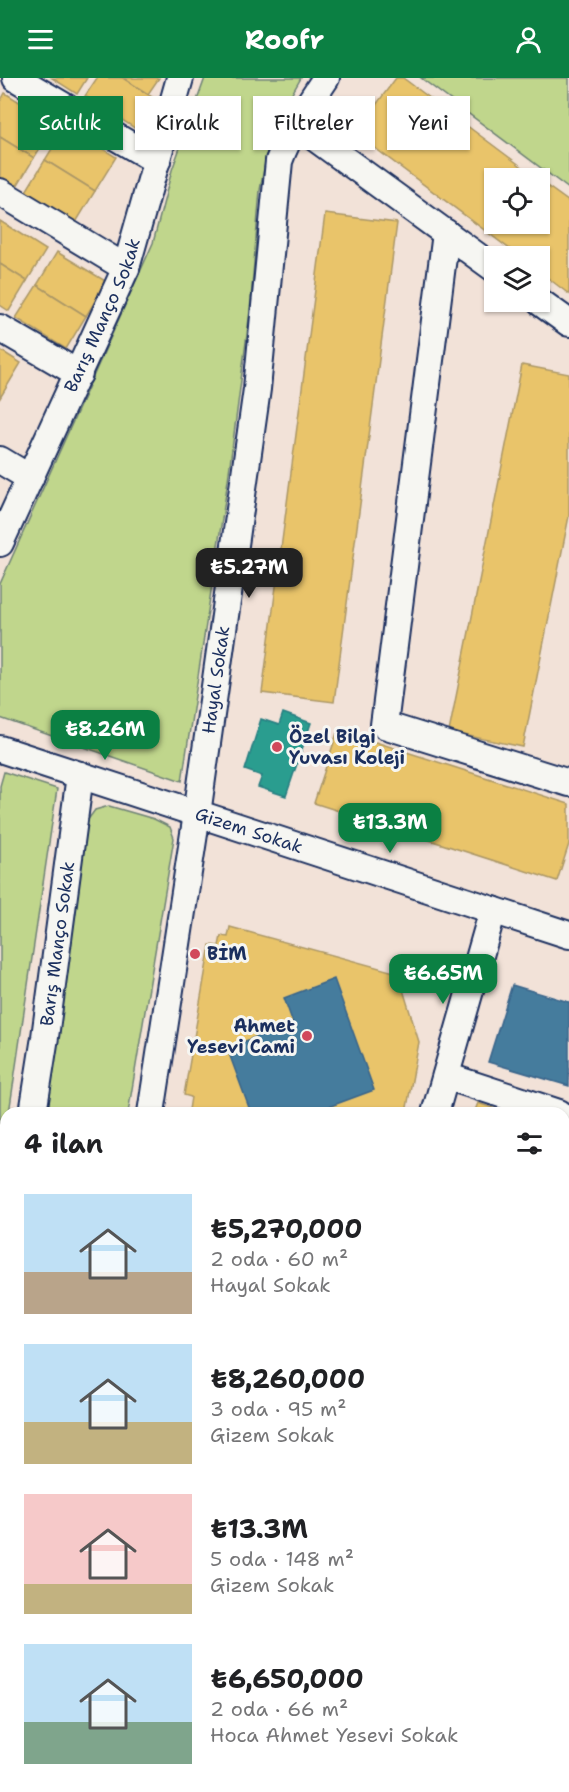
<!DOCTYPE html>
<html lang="tr">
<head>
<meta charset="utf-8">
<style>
	body { margin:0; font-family:"Shantell Sans",sans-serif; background:#f6f6f6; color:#202124; height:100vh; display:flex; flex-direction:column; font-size:22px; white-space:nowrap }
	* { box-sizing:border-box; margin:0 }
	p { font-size:20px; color:#757577 }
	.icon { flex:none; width:33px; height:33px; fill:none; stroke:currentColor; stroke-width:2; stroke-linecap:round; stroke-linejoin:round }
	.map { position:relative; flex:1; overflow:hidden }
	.panel { position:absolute; left:0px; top:1029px; width:570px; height:686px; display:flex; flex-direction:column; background:#fff; border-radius:18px 18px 0 0; box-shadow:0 2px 4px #0004 }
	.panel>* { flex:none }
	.top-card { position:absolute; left:18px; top:18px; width:534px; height:54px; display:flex; gap:12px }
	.tools { position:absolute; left:484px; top:90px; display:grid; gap:12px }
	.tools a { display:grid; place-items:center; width:66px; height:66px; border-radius:0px; background:#fff; box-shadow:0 2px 4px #0004; font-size:30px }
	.price { position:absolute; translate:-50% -51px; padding:0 14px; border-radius:12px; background:#0b8043; color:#fff; font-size:20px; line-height:39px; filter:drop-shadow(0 2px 3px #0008) }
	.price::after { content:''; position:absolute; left:50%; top:36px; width:18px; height:14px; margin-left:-9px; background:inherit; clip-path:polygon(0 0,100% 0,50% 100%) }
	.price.active { background:#222; color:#fff }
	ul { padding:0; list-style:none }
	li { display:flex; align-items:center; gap:18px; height:150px; padding:0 24px }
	li span { display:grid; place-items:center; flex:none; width:168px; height:120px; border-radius:0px; color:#555 }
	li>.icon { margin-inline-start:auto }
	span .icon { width:72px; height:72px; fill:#fffc; stroke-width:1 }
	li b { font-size:26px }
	h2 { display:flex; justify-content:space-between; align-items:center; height:72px; padding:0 24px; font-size:26px }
	.chip { padding:0 21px; border-radius:0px; background:#fff; box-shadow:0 2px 4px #0004; font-size:21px; line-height:54px }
	.chip.active { background:#0b8043; color:#fff }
	header { display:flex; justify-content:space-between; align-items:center; height:78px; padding:0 24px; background:#0b8043; color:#fff; font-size:27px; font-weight:700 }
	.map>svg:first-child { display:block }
	.green { fill:#c0d68c; stroke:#6e8275; stroke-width:1.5 }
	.homes { fill:#e9c46a; stroke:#ab9766; stroke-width:1.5 }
	.schools { fill:#2a9d8f; stroke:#267c80; stroke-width:1.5 }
	.public { fill:#457b9d; stroke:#38648a; stroke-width:1.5 }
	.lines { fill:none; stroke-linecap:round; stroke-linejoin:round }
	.minor-casing { stroke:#1b2f5e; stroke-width:30 }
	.minor { stroke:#f6f6f2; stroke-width:26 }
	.poi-dot { fill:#d1495b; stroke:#f6f6f2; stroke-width:2 }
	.labels { text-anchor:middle; stroke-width:6; stroke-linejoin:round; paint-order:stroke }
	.street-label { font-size:18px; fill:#1b2f5e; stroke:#f6f6f2 }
	.poi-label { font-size:18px; font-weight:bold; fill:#1b2f5e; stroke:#f6f6f2; text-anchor:start }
</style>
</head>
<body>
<header><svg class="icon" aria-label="menu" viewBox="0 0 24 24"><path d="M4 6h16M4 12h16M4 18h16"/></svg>Roofr<svg class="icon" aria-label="person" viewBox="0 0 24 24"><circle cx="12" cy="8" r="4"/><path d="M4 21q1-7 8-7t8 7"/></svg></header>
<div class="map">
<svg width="569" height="1714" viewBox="0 0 569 1714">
	<rect width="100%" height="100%" fill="#f2e2d8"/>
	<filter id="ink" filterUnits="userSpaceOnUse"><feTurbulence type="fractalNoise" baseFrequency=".0167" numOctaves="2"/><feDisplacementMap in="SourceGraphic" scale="12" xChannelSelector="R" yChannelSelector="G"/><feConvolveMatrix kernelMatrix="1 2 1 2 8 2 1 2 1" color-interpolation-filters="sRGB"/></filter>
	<g filter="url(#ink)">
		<g class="green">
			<path d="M205,0H301L271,52L260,112L250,233L228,402L182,703L0,640V506L153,165L172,92Z"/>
			<path d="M421,0H569V111Z"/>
			<path d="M4,694L57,711L9,1035H6V1057L0,1097V708Z"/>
			<path d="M109,728L154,741L170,749L174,760L128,1035H41L81,751L95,732Z"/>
			<path d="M6,1428V1702L0,1699Z"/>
			<path d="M569,1672V1714H551L553,1709L564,1708V1684Z"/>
			<path d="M173,1708L174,1714H36L23,1709Z"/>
		</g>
		<g class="homes">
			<path d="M52,0H87L77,16Z"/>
			<path d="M97,0H123L155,21L136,51L85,18Z"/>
			<path d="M123,0H159L148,16Z"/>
			<path d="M396,0H403L537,100H495V146H540V103L569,124V216L540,194V178H519L355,55Z"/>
			<path d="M5,15L55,46L34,80L0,59V24Z"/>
			<path d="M66,48L116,79L95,113L45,82Z"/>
			<path d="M0,59L34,80L14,113L0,104Z"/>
			<path d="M45,82L95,113L75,146L25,115Z"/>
			<path d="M325,136L397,145L334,624L262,615Z"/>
			<path d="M0,143L46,172L27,203L0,186Z"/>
			<path d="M57,174L107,204L86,238L37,207Z"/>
			<path d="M0,186L27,203L9,233L0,227Z"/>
			<path d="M37,207L86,238L66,271L16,240Z"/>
			<path d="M0,272L21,285L0,320Z"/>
			<path d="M522,287L569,296V438L523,669L449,654Z"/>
			<path d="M338,652L569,726V766L557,803L314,725Z"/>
			<path d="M230,849L398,895L419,964L406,1035H194V1033L189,1032L191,1019L184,1017L210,867L219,868L221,858L228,859Z"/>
			<path d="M478,1025L507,1035H474Z"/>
			<path d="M564,1314L569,1316V1406L564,1418Z"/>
		</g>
		<path class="schools" d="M283,635L311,645L286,718L258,709L262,698L245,692L261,641L279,647Z"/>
		<g class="public">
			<path d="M334,901L374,1012L312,1035H251L227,970L293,945L284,920Z"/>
			<path d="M512,907L569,924V1008L488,984Z"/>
		</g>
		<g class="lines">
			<g class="minor-casing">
				<g id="minor">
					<path d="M16,0L157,83"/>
					<path d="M296,46L495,191"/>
					<path d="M0,114L126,190"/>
					<path d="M446,155L384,647L569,705"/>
					<path d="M540,224L569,245"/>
					<path d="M0,250L79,296"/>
					<path d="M0,382L30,400"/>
					<path id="s1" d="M0,465L126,190L180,0"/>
					<path id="s2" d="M0,671L569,857"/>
					<path d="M446,998L559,1035"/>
					<path id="s3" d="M33,1035L45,959L80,697"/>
					<path id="s4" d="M151,1035L197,736L257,311L279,83C290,53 308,27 326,0"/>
					<path d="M435,1035L493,832"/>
					<path d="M0,1251L6,1202"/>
					<path d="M564,1262L569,1264"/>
					<path d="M564,1546L569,1535"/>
					<path d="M564,1613L569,1602"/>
					<path d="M184,1708L185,1714"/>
					<path d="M346,1714L347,1708"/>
					<path d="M489,1714L492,1708"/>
					<path d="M519,1714L521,1708"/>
				</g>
			</g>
			<use href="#minor" class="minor"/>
		</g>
	</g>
	<g class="poi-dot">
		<circle cx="277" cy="669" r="6"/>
		<circle cx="195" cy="876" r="6"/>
		<circle cx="307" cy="958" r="6"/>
	</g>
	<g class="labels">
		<g class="street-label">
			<text dy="6" stroke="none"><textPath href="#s1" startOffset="250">Barış Manço Sokak</textPath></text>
			<text dy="6" stroke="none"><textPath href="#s4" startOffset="438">Hayal Sokak</textPath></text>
			<text dy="6" stroke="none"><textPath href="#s2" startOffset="262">Gizem Sokak</textPath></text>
			<text dy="6" stroke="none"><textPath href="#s3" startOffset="171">Barış Manço Sokak</textPath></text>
		</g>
		<g class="poi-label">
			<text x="289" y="665">Özel Bilgi<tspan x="289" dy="21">Yuvası Koleji</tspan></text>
			<text x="207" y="882">BİM</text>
			<text x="295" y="954" text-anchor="end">Ahmet<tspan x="295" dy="21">Yesevi Cami</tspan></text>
		</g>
	</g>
</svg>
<div class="tools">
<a><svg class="icon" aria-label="locate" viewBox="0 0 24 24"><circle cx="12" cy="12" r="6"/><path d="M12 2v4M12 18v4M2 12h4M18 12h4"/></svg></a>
<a><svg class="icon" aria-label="layers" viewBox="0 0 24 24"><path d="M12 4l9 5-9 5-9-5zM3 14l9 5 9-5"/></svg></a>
</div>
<b class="price active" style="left:249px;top:521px">₺5.27M</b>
<b class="price" style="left:105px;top:683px">₺8.26M</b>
<b class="price" style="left:390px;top:776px">₺13.3M</b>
<b class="price" style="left:443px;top:927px">₺6.65M</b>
<div class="top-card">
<a class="chip active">Satılık</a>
<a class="chip">Kiralık</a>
<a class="chip">Filtreler</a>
<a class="chip">Yeni</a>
</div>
<section class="panel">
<h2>4 ilan<svg class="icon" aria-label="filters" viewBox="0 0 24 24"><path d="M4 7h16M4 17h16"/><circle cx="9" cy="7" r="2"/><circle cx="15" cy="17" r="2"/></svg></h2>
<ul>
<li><span style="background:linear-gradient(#bfe0f5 65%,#b9a48a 0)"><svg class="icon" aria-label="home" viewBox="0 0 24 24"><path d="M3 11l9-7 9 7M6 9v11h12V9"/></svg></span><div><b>₺5,270,000</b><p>2 oda · 60 m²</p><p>Hayal Sokak</p></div></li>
<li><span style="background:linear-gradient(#bfe0f5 65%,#c2b280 0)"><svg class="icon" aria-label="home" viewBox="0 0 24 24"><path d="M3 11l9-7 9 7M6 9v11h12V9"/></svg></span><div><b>₺8,260,000</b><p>3 oda · 95 m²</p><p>Gizem Sokak</p></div></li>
<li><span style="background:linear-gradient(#f6c9c9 75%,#c2b280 0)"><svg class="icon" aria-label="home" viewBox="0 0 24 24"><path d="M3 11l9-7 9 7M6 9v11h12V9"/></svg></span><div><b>₺13.3M</b><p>5 oda · 148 m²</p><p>Gizem Sokak</p></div></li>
<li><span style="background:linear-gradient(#bfe0f5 65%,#7fa58c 0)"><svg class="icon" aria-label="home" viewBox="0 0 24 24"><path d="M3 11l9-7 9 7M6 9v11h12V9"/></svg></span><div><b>₺6,650,000</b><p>2 oda · 66 m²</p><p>Hoca Ahmet Yesevi Sokak</p></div></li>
</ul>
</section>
</div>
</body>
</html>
